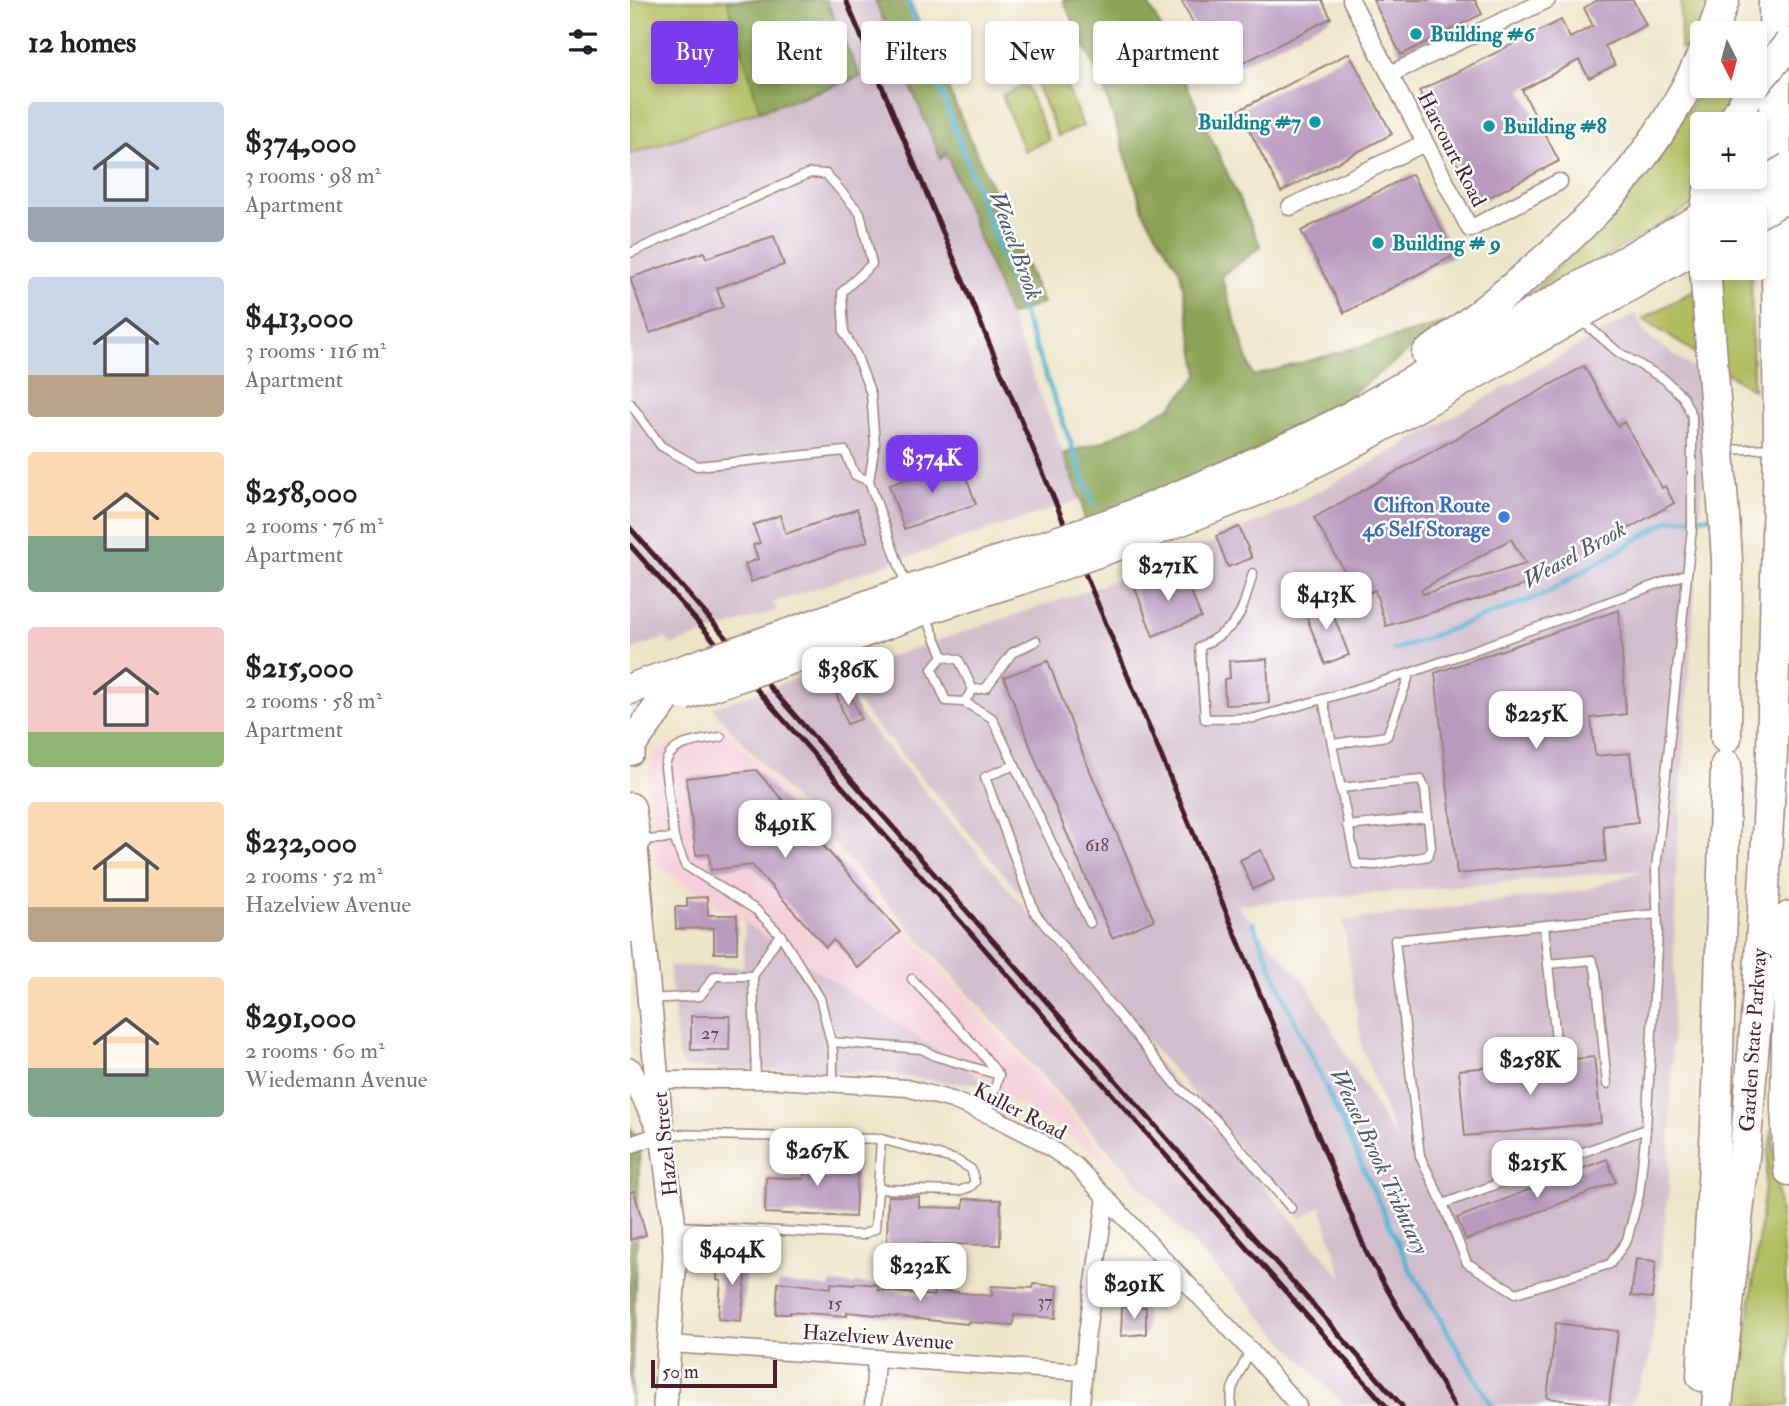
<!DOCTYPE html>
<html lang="en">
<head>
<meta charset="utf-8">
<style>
	body { margin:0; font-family:"IM FELL Double Pica",serif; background:#f2f2f2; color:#202124; height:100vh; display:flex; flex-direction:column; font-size:26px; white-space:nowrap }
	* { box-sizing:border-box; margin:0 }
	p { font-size:23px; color:#757577 }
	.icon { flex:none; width:38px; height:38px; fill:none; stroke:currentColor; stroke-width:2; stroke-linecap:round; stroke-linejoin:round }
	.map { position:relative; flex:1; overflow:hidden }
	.details { display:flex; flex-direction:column; background:#fff; width:630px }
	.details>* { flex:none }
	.guide { position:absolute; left:21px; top:21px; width:665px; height:63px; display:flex; gap:14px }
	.needle { width:46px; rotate:174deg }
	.controls { position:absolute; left:1060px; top:21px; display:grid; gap:14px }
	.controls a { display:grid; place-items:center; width:77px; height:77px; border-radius:7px; background:#fff; box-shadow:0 4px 10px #0003; font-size:35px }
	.scale { position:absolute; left:21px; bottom:18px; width:126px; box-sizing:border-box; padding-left:7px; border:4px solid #4a1f2b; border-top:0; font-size:19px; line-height:24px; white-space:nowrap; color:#4a1f2b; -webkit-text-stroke:5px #fff; paint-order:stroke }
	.price { position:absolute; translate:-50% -60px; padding:0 16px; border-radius:14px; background:#fff; color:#222; font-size:23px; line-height:46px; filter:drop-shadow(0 2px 4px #0008) }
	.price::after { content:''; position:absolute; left:50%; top:42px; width:21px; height:16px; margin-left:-10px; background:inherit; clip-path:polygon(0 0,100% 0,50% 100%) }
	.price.selected { background:#7c3aed; color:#fff }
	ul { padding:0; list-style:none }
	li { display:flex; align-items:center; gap:21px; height:175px; padding:0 28px }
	li span { display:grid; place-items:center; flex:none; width:196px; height:140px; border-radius:7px; color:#555 }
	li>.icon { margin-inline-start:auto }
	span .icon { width:84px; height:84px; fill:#fffc; stroke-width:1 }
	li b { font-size:30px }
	h2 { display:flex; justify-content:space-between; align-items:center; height:84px; padding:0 28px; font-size:30px }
	.tag { padding:0 24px; border-radius:7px; background:#fff; box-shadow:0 4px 10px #0003; font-size:24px; line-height:63px }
	.tag.selected { background:#7c3aed; color:#fff }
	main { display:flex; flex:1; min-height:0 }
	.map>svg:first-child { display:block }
	.built { fill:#f5cfd9 }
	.industrial { fill:#d1bdcb; fill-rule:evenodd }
	.green { fill:#b0bd5f; stroke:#7d6e45; stroke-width:2 }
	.forest { fill:#8ca456; stroke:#6b6240; stroke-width:2 }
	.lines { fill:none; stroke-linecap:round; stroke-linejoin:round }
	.stream { stroke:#52b2d1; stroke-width:5 }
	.building { fill:#b99abe; fill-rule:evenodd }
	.lane-casing { stroke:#9c8279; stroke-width:11 }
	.street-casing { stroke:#9c8279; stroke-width:19 }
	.secondary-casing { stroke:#9c8279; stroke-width:26 }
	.primary-casing { stroke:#9c8279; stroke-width:28 }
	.highway-casing { stroke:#9c8279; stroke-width:33 }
	.lane { stroke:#fff; stroke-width:8 }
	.street { stroke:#fff; stroke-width:16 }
	.secondary { stroke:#fff; stroke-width:23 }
	.primary { stroke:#fff; stroke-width:24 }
	.highway { stroke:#fff; stroke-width:30 }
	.rail { stroke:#4a1f2b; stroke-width:5 }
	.highway-bridge-casing { stroke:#9c8279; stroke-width:33; stroke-linecap:butt }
	.highway-bridge { stroke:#fff; stroke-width:30 }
	.culture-dot { fill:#0f9aa8; stroke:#fff; stroke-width:2.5 }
	.shop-dot { fill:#3f7fe0; stroke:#fff; stroke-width:2.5 }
	.labels { text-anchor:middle; stroke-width:5; stroke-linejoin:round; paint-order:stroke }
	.number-label { font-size:18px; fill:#663e50 }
	.culture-label { font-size:21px; font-weight:bold; fill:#0d838f; stroke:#fff; text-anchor:start }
	.street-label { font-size:21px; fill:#4a1f2b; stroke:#fff }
	.shop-label { font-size:21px; font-weight:bold; fill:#366cbe; stroke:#fff; text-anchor:end }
	.water-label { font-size:23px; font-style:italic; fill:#4d5a6d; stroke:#fff }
</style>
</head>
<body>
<main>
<section class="details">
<h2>12 homes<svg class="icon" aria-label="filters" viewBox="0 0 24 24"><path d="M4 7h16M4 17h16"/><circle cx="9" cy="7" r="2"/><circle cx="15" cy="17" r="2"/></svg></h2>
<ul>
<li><span style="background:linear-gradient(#c9d6e8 75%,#9aa5b1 0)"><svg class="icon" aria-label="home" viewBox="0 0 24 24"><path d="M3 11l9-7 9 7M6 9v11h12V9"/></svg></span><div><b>$374,000</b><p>3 rooms · 98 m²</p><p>Apartment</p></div></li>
<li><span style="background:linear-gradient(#c9d6e8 70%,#b9a48a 0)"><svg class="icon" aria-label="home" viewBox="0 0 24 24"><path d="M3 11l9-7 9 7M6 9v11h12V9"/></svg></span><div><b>$413,000</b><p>3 rooms · 116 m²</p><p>Apartment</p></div></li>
<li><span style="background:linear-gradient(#ffd9b3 60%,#7fa58c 0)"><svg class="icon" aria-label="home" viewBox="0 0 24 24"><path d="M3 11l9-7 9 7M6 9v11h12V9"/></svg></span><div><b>$258,000</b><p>2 rooms · 76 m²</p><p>Apartment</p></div></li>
<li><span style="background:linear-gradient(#f6c9c9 75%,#8fb573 0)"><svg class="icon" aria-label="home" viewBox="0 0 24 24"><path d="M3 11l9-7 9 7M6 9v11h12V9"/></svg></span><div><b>$215,000</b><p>2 rooms · 58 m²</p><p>Apartment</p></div></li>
<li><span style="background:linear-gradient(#ffd9b3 75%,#b9a48a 0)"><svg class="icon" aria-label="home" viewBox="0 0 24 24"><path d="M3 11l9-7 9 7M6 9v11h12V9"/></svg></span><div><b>$232,000</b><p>2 rooms · 52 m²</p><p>Hazelview Avenue</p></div></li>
<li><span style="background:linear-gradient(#ffd9b3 65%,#7fa58c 0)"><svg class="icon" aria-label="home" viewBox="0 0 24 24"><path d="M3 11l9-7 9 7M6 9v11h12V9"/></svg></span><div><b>$291,000</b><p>2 rooms · 60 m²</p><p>Wiedemann Avenue</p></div></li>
</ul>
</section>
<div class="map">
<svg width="1159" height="1406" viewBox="0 0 1159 1406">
	<rect width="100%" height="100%" fill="#fff"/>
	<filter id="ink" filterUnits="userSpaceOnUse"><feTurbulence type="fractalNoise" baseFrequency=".0143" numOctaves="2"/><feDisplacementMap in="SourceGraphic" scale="14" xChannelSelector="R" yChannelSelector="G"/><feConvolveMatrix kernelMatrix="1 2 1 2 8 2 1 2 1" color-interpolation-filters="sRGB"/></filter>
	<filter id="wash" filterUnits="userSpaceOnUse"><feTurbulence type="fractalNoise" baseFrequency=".00686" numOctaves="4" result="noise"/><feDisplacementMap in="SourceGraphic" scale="28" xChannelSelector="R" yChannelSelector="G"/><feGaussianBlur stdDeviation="1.57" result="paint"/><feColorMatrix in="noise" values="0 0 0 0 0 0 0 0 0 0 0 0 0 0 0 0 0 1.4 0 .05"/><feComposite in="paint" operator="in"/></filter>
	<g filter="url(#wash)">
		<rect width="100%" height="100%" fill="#ede5c7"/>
		<path class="built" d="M93,726L558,1246L502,1186L476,1162L442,1137L400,1112L27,866L17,777L23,752Z"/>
		<g class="industrial">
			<path d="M196,0H245L310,158L316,153L451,499L142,603L148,610L42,645L35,638L0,650V155L230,77Z"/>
			<path d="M1005,314L1016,335L1070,373L1075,443L1046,867L1039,1185L1020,1358L1000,1406H715L553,1233L82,708L191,670L713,1279L691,1206L671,1219L203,675L445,595L577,545L644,515L714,478ZM1015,870L951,891L713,921L732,1047L768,1145L677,985L606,905Z"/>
			<path d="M115,923L357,1083H321L252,1073L56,1068L49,1059L39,966L113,967Z"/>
		</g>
		<g class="green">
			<path d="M0,0H196L230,77L0,154Z"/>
			<path d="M1051,0H1084L1066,50L1050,48Z"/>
			<path d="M430,71L453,126L428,136L405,81Z"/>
			<path d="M396,85L419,140L394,151L372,95Z"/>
			<path d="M1073,86H1118L1119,124H1073V177H1119L1120,215H1073L1061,206L881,314L1010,184Z"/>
			<path d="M1090,268H1121L1123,390L1013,319L1093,274Z"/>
			<path d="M1142,1127L1159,1317V1406H1108Z"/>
		</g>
		<g class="forest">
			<path d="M97,0H196L230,77L130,111Z"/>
			<path d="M245,0H279L413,303L380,316L316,153L311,159Z"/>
			<path d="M433,0H516L526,18L631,247L591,276L623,376L816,323L707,405L603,464L455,523L451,499L433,454L474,441L541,407L569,375L550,271L514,213L473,85Z"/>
			<path d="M0,1127L10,1142L1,1406H0Z"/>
		</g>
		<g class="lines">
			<g class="stream">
				<path d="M277,0L463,503"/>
				<path d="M764,650L913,595L1040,520L1086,516"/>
				<path d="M623,923L658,1006L780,1269L862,1406"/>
			</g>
		</g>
		<g id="blocks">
			<g class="building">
				<path d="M551,0H692L701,18L590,75Z"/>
				<path d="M743,0H845L852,14L771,55Z"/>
				<path d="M968,0H1003L1016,25L975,46L985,65L959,78L949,60L892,90L929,161L848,203L789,91L931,20L940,38L963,26L954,8Z"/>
				<path d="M719,53L762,134L651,192L609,110Z"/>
				<path d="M782,174L825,255L714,313L671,231Z"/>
				<path d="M144,236L154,265L87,288L93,307L20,333L0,278L74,252L76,258Z"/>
				<path d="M954,366L988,426L994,422L1032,488L1035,486L1044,503L899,584L756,626L745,590L730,598L684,518ZM881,539L896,564L793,594L791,590Z"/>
				<path d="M330,460L346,504L274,529L259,485Z"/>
				<path d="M227,509L238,541L121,582L115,564L128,559L123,545L130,543L123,525L150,515L156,534Z"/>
				<path d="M609,527L622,558L598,567L586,536Z"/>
				<path d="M552,569L571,617L523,636L505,588Z"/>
				<path d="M697,599L719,655L695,664L673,608Z"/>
				<path d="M989,610L996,714L961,718L965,756L1000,753L1008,822L973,826L976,861L827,874L805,673Z"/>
				<path d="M637,659L639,703L595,705L594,679L600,678L599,661Z"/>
				<path d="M418,661L452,752L524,920L482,938L409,769L374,677Z"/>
				<path d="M218,689L231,719L217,724L206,693Z"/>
				<path d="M126,770L270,932L228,968L203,940L196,947L122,865L81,870L79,854L66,855L56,778Z"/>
				<path d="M631,850L644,880L623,889L610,860Z"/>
				<path d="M77,897L78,915H107V953H84V928L46,929L45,907H57V898Z"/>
				<path d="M61,1016H100L99,1050H61Z"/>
				<path d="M964,1057L971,1123L835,1136L829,1070Z"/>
				<path d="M175,1151L228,1154L225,1217L135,1213L136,1177L174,1179Z"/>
				<path d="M977,1159L986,1182L836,1240L827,1218Z"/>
				<path d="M4,1191L16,1235L0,1240V1192Z"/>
				<path d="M258,1196L289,1197V1207L333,1208L334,1199L371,1200L370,1245L257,1243Z"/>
				<path d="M89,1257L118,1259L111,1321L88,1319L91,1281L87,1280Z"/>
				<path d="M1006,1259L1026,1261L1022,1298L1001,1296Z"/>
				<path d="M148,1282L201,1288V1283L224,1285L225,1283L249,1285L248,1290L304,1296V1290L362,1296V1286L403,1288L404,1284L428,1286L426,1318L384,1315L383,1325L338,1322L337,1324L217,1312V1316L160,1312V1314H146Z"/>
				<path d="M492,1307H516V1334L491,1336Z"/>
				<path d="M926,1323L988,1331L979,1406L917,1398Z"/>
			</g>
		</g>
	</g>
	<g filter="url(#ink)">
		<use href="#blocks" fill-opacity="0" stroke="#9c8279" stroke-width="2"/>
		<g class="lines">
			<g class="lane-casing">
				<g id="lane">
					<path d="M0,253L180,173L196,174L230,213L242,264L212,292L214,332L226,354L241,394L245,444L239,481L276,585"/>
					<path d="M952,321L988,352L1034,379L1053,397L1062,416V528L1026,869L1028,931L1016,1129L813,1204L790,1156L765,940L1027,914"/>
					<path d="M0,403L31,446L67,466L215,451L225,475L239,481"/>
					<path d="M1096,450L1142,448"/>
					<path d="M623,573C610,617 612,624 570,647L575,719L625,718L693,699"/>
					<path d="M296,616L313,656L329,660L343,690L334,702L316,701L302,669L313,656"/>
					<path d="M343,690L356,688L382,653L406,641"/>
					<path d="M334,702L362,718L460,923"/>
					<path d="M703,744L757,736L780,673"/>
					<path d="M385,765L355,777L405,913L548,1087L585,1119L661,1208"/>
					<path d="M710,788L791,780L795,789L801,847L798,856L746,865L726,864L693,699L780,673L1056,574"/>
					<path d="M717,826L798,818"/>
					<path d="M44,838L55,865L126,910L150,934L190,998L201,1042"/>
					<path d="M12,840L44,838L35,767C38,741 70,741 91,737"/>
					<path d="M914,926L927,1049"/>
					<path d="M918,964L962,960L966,972L977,1084"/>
					<path d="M282,979L350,1051L369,1075L357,1114"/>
					<path d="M20,999L70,996L85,976H123"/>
					<path d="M126,1080L123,976L150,934"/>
					<path d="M203,1083V1052L201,1042L292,1049L305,1056L369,1075"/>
					<path d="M35,1134L251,1139L326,1160L341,1169L345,1182L340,1187L329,1191L248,1189L245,1229L232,1235L47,1226"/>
					<path d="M248,1189L251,1139"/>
					<path d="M813,1204L837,1263L886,1293L980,1264L997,1240L1009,1195L1016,1129"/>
					<path d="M601,1406L602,1389L620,1350"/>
				</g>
			</g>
			<g class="street-casing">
				<g id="street">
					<path d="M721,0L840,229L929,182"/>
					<path d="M760,74L917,0"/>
					<path d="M660,207L795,143"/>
					<path d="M28,1080H145L277,1088L322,1100L364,1117L407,1139L445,1165L620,1350L668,1406"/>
					<path d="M0,1145L32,1134"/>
					<path d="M40,1344L453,1372"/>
					<path d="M243,1406L246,1358"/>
					<path d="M451,1406L456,1340L476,1197"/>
				</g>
			</g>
			<g class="secondary-casing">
				<g id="secondary">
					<path d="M11,910L32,1134L43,1218L45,1256L35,1406"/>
					<path d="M0,1070L27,1125"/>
				</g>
			</g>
			<g class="primary-casing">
				<path id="primary" d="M0,930L11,910L5,841"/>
			</g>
			<g class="highway-casing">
				<g id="highway">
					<path d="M1082,33L1094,0"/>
					<path d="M1101,124L1124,86"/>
					<path d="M1075,215L1125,188"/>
					<path d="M1075,215L1081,177"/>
					<path d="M797,354C827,333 854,311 882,288C967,217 1026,156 1073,54"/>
					<path d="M485,522C565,491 641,458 718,418L1073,217"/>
					<path d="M1095,530L1097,560L1096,738"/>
					<path d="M493,543L630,489L717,446L1073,244"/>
					<path d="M158,634L278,591L382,557"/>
					<path d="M175,654L293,610L391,579"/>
					<path d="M0,689L37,676"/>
					<path d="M0,750L2,743L33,702"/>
					<path d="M0,808L5,841"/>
					<path d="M1159,917L1156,1107L1159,1170"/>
					<path d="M1072,1376L1086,1127L1096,765"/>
					<path d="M1087,1406L1116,1139L1128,994L1142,752L1149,447L1144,0"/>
				</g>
			</g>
			<use href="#lane" class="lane"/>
			<use href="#street" class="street"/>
			<use href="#secondary" class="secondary"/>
			<use href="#primary" class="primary"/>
			<use href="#highway" class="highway"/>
			<g class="rail">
				<path d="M216,0L607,938L737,1254L824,1406"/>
				<path d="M0,528L772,1406"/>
				<path d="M0,545L756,1406"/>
			</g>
			<g class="highway-bridge-casing">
				<g id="highway-bridge">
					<path d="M1125,84L1159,44"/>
					<path d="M1125,188L1159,168"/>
					<path d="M1126,214L1159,196"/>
					<path d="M1075,268L1095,530"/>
					<path d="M382,557L485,522"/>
					<path d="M391,579L493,543"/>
					<path d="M37,676L158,634"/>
					<path d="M54,695L175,654"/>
				</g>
			</g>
			<use href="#highway-bridge" class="highway-bridge"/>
		</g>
	</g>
	<g class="culture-dot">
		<circle cx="786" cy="34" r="7"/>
		<circle cx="685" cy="122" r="7"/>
		<circle cx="859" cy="126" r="7"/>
		<circle cx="748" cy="243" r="7"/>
	</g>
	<circle class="shop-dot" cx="874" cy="517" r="7"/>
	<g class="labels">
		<g class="number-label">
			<text x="467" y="851">618</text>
			<text x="80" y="1039">27</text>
			<text x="415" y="1307">37</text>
			<text x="205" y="1309">15</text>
		</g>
		<g class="culture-label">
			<text x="800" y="41">Building #6</text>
			<text x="671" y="129" text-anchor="end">Building #7</text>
			<text x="873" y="133">Building #8</text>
			<text x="762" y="250">Building # 9</text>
		</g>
		<g class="street-label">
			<text transform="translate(822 149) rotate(63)" y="7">Harcourt Road</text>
			<text transform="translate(1123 1040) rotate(-86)" y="7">Garden State Parkway</text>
			<text transform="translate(390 1111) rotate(27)" y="7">Kuller Road</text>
			<text transform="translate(35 1144) rotate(-96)" y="7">Hazel Street</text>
			<text transform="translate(248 1337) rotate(4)" y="7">Hazelview Avenue</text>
		</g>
		<g class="shop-label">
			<text x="860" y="512">Clifton Route<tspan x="860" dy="24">46 Self Storage</tspan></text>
		</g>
		<g class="water-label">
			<text transform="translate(386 245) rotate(70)" y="8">Weasel Brook</text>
			<text transform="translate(944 554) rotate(-29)" y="8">Weasel Brook</text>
			<text transform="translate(750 1161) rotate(65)" y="8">Weasel Brook Tributary</text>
		</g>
	</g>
</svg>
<div class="controls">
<a><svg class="needle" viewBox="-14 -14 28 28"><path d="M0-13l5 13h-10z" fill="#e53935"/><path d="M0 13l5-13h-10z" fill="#757577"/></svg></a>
<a>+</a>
<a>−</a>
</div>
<div class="scale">50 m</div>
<b class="price selected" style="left:302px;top:495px">$374K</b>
<b class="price" style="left:538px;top:603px">$271K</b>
<b class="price" style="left:696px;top:632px">$413K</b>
<b class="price" style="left:218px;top:707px">$386K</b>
<b class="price" style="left:906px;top:751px">$225K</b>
<b class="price" style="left:155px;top:860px">$491K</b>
<b class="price" style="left:900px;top:1097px">$258K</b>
<b class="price" style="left:187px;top:1188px">$267K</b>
<b class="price" style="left:907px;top:1200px">$215K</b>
<b class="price" style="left:102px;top:1287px">$404K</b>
<b class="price" style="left:290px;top:1303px">$232K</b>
<b class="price" style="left:504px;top:1321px">$291K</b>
<div class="guide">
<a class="tag selected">Buy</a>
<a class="tag">Rent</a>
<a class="tag">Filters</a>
<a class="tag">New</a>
<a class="tag">Apartment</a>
</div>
</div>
</main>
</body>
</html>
